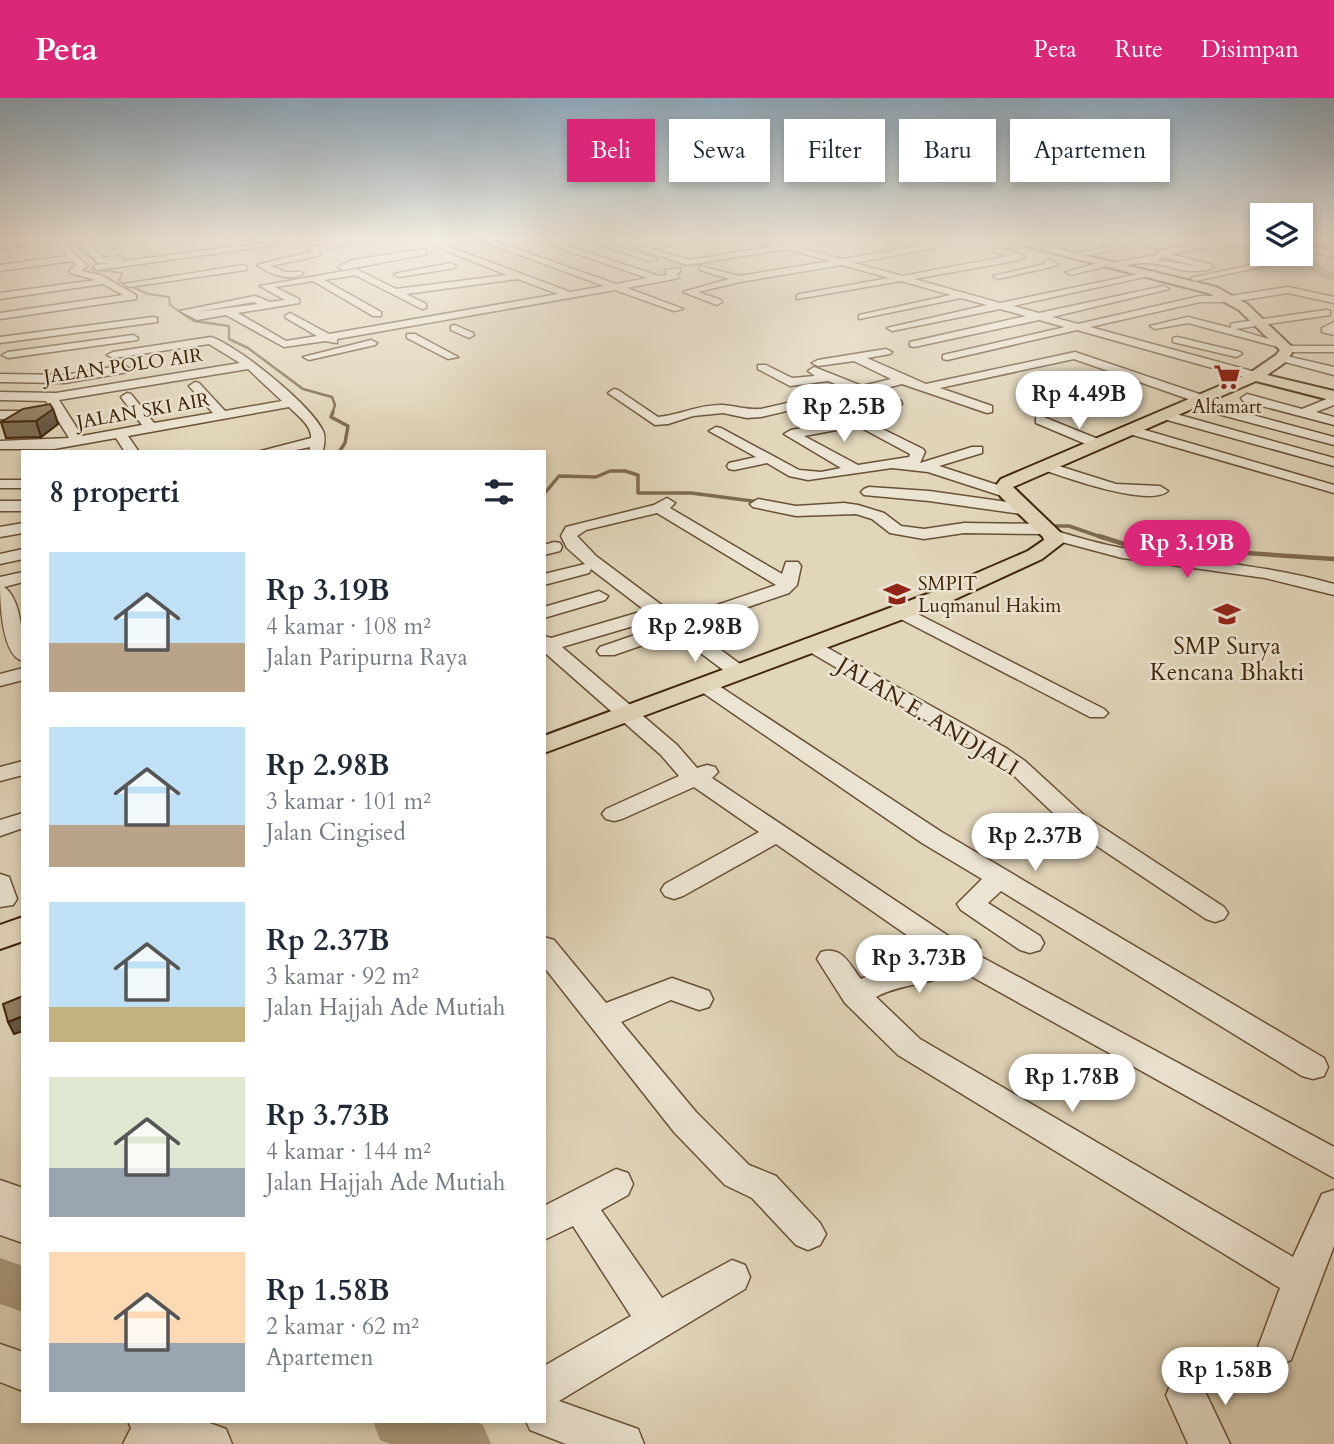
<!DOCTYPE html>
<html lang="id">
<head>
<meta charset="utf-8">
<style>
	body { margin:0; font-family:Cardo,serif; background:#f2f2f3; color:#1f2937; height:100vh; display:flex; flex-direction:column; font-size:26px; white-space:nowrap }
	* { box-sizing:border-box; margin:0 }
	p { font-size:23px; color:#747a83 }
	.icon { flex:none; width:38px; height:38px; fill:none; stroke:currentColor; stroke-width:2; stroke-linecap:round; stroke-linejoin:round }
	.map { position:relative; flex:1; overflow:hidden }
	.panel { position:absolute; left:21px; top:352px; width:525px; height:973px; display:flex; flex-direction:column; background:#fff; border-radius:0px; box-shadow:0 4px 10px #0003 }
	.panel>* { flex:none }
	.banner { position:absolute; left:567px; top:21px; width:662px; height:63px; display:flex; gap:14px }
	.fabs { position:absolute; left:1250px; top:105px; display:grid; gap:14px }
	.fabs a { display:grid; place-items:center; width:63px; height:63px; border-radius:0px; background:#fff; box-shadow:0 4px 10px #0003; font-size:35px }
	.price { position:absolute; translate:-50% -60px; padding:0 16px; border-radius:24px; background:#fff; color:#222; font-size:23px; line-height:46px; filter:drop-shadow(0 2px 4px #0008) }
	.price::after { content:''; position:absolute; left:50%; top:42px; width:21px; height:16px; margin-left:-10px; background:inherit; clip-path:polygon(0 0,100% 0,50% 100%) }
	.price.on { background:#db2777; color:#fff }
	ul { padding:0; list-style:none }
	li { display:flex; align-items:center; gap:21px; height:175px; padding:0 28px }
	li span { display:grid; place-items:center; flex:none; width:196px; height:140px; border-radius:0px; color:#555 }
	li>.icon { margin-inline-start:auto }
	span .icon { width:84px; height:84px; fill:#fffc; stroke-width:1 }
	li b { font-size:30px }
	h2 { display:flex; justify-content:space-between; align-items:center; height:84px; padding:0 28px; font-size:30px }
	.tag { padding:0 24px; border-radius:0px; background:#fff; box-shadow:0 4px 10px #0003; font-size:24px; line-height:63px }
	.tag.on { background:#db2777; color:#fff }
	header { display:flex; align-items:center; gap:42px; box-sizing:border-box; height:98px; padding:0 35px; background:#db2777; color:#fff }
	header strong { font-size:33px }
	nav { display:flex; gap:38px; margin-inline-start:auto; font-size:24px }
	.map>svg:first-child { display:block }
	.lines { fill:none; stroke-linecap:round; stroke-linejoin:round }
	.stream-far3 { stroke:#7f6b50; stroke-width:2 }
	.stream-far2 { stroke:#7f6b50; stroke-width:2.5 }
	.stream-far1 { stroke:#7f6b50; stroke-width:3.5 }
	.stream { stroke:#7f6b50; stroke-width:4.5 }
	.river { fill:#aa997e; fill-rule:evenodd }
	.minor-casing { stroke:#685136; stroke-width:3 }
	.major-casing { stroke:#3f250a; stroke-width:4 }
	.minor { fill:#ece4d2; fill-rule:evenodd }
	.major { fill:#e1d5ba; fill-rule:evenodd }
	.wall { fill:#7e6f58; stroke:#3f250a; stroke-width:2 }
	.shaded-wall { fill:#675a47; stroke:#3f250a; stroke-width:2 }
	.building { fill:#938166; stroke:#3f250a; stroke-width:2 }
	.labels { text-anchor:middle; stroke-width:5; stroke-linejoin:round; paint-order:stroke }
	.far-street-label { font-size:19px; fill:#3f250a; stroke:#ece4d2 }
	.far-poi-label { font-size:19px; fill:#3f250a; stroke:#ece4d2 }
	.poi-label { font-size:23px; fill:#3f250a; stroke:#ece4d2 }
	.street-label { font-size:23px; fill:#3f250a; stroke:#ece4d2 }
</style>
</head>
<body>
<header>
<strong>Peta</strong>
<nav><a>Peta</a><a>Rute</a><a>Disimpan</a></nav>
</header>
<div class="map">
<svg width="1334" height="1346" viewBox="0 0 1334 1346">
	<rect width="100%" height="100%" fill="#e1d5ba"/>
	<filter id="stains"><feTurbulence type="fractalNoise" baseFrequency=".00286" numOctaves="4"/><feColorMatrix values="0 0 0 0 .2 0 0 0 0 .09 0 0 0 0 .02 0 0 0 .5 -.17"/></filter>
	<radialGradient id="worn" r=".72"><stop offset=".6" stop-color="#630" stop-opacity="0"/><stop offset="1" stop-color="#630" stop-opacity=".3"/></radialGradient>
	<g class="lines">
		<path class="stream-far3" d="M78,139L72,144L97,165L91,171L122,175L119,183L148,196L169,199L170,207L186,218"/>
		<path class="stream-far2" d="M183,216L194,223L229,228V241L248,250L303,291L332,299L335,307L332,316"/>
		<g class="stream-far1">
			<path d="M333,314L331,319L348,328L345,345L339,354"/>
			<path d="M544,396L559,378L596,379L610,373H625L638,377V395H691L760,404"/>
			<path d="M1049,428H1069L1104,440"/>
		</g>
		<path class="stream" d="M1099,438L1127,447L1334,461"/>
		<g class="river">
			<path d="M1209,139L1262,148V154L1210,146Z"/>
			<path d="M1275,156C1287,155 1305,154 1315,162C1322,168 1325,172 1334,175V183L1317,178L1305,165Z"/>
			<path d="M0,1160L23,1168V1214L0,1206Z"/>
			<path d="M373,1323H473L483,1327L491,1346H391L380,1342Z"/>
		</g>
		<g class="minor-casing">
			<g id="minor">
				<path d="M50,139H63L71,153L88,168L81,173L101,177L136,197V201L0,221V215L123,197L103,186L0,201V195L96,182L70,175V171L77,167L72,163L0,173V167L67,158L57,143L0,150V144Z"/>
				<path d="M103,139H164L117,146L119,148L115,151L106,143L89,146L103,160L120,158L124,161L122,163L312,139H332L98,172L95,171V167L111,165H98L79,144Z"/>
				<path d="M373,139H392L312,153L308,150Z"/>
				<path d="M412,139H423L570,194L604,188L471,139H482L616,186L647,180L529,139H540L659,178L667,177L665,172L680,170V174L677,175L679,180L627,190L683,211L674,213L615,192L337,241V245L325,243L284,249L226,217L197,222L180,213L255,198L270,204L285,202L260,188L356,171L396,191L507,177ZM355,177L422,211L426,210V206L406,196L518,181L558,196L329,236L290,215L285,218L286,220L317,238L286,243L238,215L299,205V201L275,189L313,183L373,218H381V214L324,182ZM254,204L258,206L196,214Z"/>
				<path d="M575,139H587L657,161L650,163Z"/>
				<path d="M700,139H718L652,151L689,162L775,148L747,139H759L787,146L857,139L799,150L842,161L956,142L949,139H961L972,143L854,165L902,178L1009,158L994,154L997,149L1023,157L1024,159L1020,162L914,181L1000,205L1153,173L1158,176L1013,208L1039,215L1164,188L1169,191L1052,219L1078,226L1200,198H1230L1288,189L1334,199V205L1288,195L1230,204H1200L1090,229L1259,275L1261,278L1255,282L1077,232L947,262L943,261V257L1065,229L1039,222L914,249L910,248V244L1026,218L1000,211L892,233L887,230L987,207L961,200L859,221V217L951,197L901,183L797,201V197L800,196L889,180L842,167L740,184L698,194L721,202L722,204L717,207L683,194L729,181L700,172V168L740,178L830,163L787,151L687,167L636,150Z"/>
				<path d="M1219,139H1228L1232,143H1262V149L1230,148Z"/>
				<path d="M1328,139H1334V141H1329Z"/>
				<path d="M1091,140L1094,144L1044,153L1040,150Z"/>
				<path d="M1139,140L1163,146L1164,148L1160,151L1136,145Z"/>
				<path d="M1106,142L1128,149L1072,160L1068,157L1110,149L1103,147Z"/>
				<path d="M1210,143L1213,148L1171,156L1212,167V171C1180,178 1171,165 1144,165C1135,165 1124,168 1115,170L1111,167L1071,177L1066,174L1108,162L1112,165L1157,157V153ZM1164,159L1196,168L1157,162Z"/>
				<path d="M1300,146L1334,153V159L1300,152Z"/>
				<path d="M424,151L427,156L343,172L338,169L352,162Z"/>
				<path d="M318,152L321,157L271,168L285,174H301L303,176C288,184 270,176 257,167Z"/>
				<path d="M1262,153V156H1273L1293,162L1195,183L1190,180L1276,162L1259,158Z"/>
				<path d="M1048,161L1059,167L998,181L993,178L1045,166L1044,164Z"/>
				<path d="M451,165L456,168L454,170L399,179L394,176Z"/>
				<path d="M243,167L246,168V172L129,189L124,186Z"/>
				<path d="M1326,212L1330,213V217L1235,231L1292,248H1334V254H1287L1282,250L1188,225L1155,231L1150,228L1188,219L1231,230V226L1235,225Z"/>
				<path d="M153,219L157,220V224L0,245V239Z"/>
				<path d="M1334,224V237L1322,234V230Z"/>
				<path d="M455,227L473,235L474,237L469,240L451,232V228Z"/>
				<path d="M407,236H415L458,259L448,261L407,240Z"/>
				<path d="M133,237L138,240L137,242L8,260L2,257L8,254Z"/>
				<path d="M211,239C238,248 311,307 323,333C326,339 324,346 323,354H309L310,349L287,354H257L311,340C312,328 298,318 289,309L128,338L139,354H125L116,340L54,351H0V343L69,340L46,303L0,302V294L56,295L240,265L209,246L113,260L107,257L113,254ZM248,271L282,303L225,313L199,285L195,284L189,288L213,315L154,325L131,296L127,295L121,299L142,327L82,338L59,302Z"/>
				<path d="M1177,239L1240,254L1242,256L1236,259L1173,244V240Z"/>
				<path d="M371,242L377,245L375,247L309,262L303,259Z"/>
				<path d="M886,251L892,254L890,256L867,260L926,286L1075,254L1205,298L1207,301L1204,304L1334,339V347L1188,308L1187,305L1191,302L1074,261L940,290L992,308V314L987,315L902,286L874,293L901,303L902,306L896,310L860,296L761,319L747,320L723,315L693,318L668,326L655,327L608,295L614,291L618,292L658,319C680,317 700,306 723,307C736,308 747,312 761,311L848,291L828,283L790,288L758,271V267H766L792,280L815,278L808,273L814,269L862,288L891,281L854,263L818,268L812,265L818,262Z"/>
				<path d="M1282,257L1334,269V277L1278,262V258Z"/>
				<path d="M124,267L130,271L128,274L65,285L0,284V276L65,277Z"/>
				<path d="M1247,296L1302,311L1334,298V307L1316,314L1334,319V327L1243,303L1241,300Z"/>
				<path d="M0,313H28L35,317L28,321H0Z"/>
				<path d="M1165,313L1334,360V368L1160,320L1158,317Z"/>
				<path d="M848,314L923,351L925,354L920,365L972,349H982V355L939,368L1013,392L1016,395L1008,400L928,374L892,370L808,382L789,378L767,365L734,372L729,371L727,368L729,365L756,359L709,333L716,329L721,330L799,372L821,374L841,370L784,336L791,332L846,322L841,318ZM858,328L910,356L909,359L858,367L804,338Z"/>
				<path d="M1041,318L1103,343L1105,346L1098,350L1093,349L1036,325V319Z"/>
				<path d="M1131,328L1334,387V395L1126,335V329Z"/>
				<path d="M1046,364L1116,386L1160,388L1168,393C1150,410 1064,379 1041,371L1039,368Z"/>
				<rect x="0" y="382" width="23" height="8"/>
				<path d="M869,389L929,393L1028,407L1036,412L1028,417L929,403L864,397L861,394L864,391Z"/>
				<path d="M667,400L675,405L670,410L782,476L786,464H798L801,468L797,487L789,495L690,529L744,569L747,573L744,577H730L675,536L614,557H600L597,553L600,549L664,527L591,471L589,475L544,487V476L585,466L567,450L561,438L566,429L654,407ZM657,415L776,487L679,520L596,458L577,438L586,432Z"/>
				<path d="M758,401L796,408L844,405L858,407L884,415L901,428L924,431L964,425L1048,426L1054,428L1055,433C1078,439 1099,446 1122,450C1193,463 1264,466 1334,486V497L1265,480L1122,460L1047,440L1046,436L964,435L924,441L890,435L872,421L856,416L796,418L753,409L750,406Z"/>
				<rect x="0" y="403" width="23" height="10"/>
				<path d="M23,425V435L0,439V429Z"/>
				<path d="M554,444L560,445L562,449L560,453L544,457V447Z"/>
				<path d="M23,451V461L0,466V456Z"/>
				<path d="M23,474V484L4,489C22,501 23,542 23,563C0,557 0,498 0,479Z"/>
				<path d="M599,493L608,498L605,502L544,520V509Z"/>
				<path d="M900,507L1104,611L1108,615L1104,619H1090L893,517L891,513Z"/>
				<path d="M640,514L649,520L647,524L562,549L677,647L697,670L707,667L715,669L718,674L712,680L956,843L966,840L976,843L980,850L976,856L1334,1049V1080L958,871C940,886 900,885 876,899L920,941L1293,1159L1322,1096L1334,1092V1148L1291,1262L1277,1268L1263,1262L1258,1249L1280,1190L898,957L845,905L817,861L821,854C843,848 849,866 861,881L884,871L937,858L776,746L683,798L674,801L665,798L661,792L665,786L759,734L694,689L622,721L614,723L606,721L602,716L606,711L679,678L661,657L544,554V538L551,540Z"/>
				<path d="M810,540L1006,650L1025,663L1085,718L1224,809L1228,815L1224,821L1215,824L1206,821L1067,728L1009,673L990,660L803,550L800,546L803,542Z"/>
				<path d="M23,570V582L0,588V576Z"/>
				<path d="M703,580L710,582L940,733L1324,960L1328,969L1324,978L1313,981L1302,978L1001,793L988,805L1040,838L1044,845L1040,852L1030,855L1020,852L961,812L957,806L982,781L922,745L696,590L693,586L696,582Z"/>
				<path d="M23,663V677L0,683V669Z"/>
				<path d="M23,715V730L0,738V722Z"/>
				<path d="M0,776L9,779L17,801L13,807L0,809Z"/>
				<path d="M544,839L554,842L606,905L672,880L709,893L713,901L709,909L699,912L671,902L621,924L696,1014L749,1067L776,1078L820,1125L826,1136L820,1147L808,1152L796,1147L752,1100L725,1087L674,1034L544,869Z"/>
				<path d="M616,1071L628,1075L633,1086L628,1097L601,1112L662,1200L732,1162L745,1167L750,1179L745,1191L559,1303L638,1331L644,1346H566L530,1332L526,1323H544V1268L631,1218L573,1128L544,1142V1108Z"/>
				<path d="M0,1082L23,1090V1145L0,1137Z"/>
				<path d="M0,1246L23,1254V1293L0,1284Z"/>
				<path d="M1186,1277L1200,1283L1230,1346H1188L1166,1297L1172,1283Z"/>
				<path d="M128,1323H204L226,1331L232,1346H123L131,1330Z"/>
			</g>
		</g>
		<g class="major-casing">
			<g id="major">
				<path d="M992,139H1008L1216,189L1247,206L1294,251L1287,263L1267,277L1334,293V303L1256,283L1013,389L1063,437L1064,444L1042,461L949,504L544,655V638L933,494L1028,453L1044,442L1043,439L1001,399L995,389L1001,381L1250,275L1276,257L1280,252L1239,212L1208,195Z"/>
				<path d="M23,819V843L0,851V827Z"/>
			</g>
		</g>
		<use href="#minor" class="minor"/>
		<use href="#major" class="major"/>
	</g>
	<path class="wall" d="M53,311L58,326L41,339L6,340L1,324Z"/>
	<g class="shaded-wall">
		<path d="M53,311L58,326L41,339L36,323Z"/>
		<path d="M23,918V933L14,936L8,924Z"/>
	</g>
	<g class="building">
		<path d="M50,306L53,311L36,323L1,324L23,311Z"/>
		<path d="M23,898V918L8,924L3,906Z"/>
	</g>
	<linearGradient id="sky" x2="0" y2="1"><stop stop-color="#8fa9be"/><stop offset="0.43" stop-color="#f2ece0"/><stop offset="1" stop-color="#f2ece0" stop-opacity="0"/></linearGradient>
	<rect width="1334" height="327" fill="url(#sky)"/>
	<defs>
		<g id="supermarket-bare" transform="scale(2.1)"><path d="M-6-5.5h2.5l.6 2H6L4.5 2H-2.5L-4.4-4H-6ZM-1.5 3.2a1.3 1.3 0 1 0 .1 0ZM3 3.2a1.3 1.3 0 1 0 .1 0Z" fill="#8f2418" stroke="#ece4d2" stroke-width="2.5" paint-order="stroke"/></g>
		<g id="school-bare" transform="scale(2.1)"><path d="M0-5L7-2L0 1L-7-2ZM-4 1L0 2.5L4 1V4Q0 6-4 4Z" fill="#8f2418" stroke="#ece4d2" stroke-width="2.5" paint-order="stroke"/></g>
	</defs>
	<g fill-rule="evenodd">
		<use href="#supermarket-bare" x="1227" y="279"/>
		<use href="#school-bare" x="897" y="496"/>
		<use href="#school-bare" x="1227" y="516"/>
	</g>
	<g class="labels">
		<g class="far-street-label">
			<text transform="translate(123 267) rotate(-8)" y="7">JALAN POLO AIR</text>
			<text transform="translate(143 312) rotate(-10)" y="7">JALAN SKI AIR</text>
		</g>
		<g class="far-poi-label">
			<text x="1227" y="315">Alfamart</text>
			<text x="918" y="492" text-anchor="start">SMPIT<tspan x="918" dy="22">Luqmanul Hakim</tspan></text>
		</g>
		<g class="poi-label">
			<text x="1227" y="556">SMP Surya<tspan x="1227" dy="26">Kencana Bhakti</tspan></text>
		</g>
		<g class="street-label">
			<text transform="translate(928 618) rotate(31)" y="8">JALAN E. ANDJALI</text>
		</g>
	</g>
	<rect width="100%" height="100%" filter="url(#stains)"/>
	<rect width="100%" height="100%" fill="url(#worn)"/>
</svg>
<div class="fabs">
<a><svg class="icon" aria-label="layers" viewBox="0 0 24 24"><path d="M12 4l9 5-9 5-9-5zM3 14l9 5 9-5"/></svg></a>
</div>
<b class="price" style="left:1079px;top:333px">Rp 4.49B</b>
<b class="price" style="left:844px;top:346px">Rp 2.5B</b>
<b class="price on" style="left:1187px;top:482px">Rp 3.19B</b>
<b class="price" style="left:695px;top:566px">Rp 2.98B</b>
<b class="price" style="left:1035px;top:775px">Rp 2.37B</b>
<b class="price" style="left:919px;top:897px">Rp 3.73B</b>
<b class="price" style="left:1072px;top:1016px">Rp 1.78B</b>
<b class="price" style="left:1225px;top:1309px">Rp 1.58B</b>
<div class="banner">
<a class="tag on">Beli</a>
<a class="tag">Sewa</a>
<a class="tag">Filter</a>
<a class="tag">Baru</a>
<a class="tag">Apartemen</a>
</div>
<section class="panel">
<h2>8 properti<svg class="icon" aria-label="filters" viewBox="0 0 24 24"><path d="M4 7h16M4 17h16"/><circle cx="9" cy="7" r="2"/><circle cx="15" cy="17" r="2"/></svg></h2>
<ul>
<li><span style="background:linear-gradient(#bfe0f5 65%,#b9a48a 0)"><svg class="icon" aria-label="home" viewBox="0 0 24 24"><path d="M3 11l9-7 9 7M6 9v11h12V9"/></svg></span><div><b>Rp 3.19B</b><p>4 kamar · 108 m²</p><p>Jalan Paripurna Raya</p></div></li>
<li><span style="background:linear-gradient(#bfe0f5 70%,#b9a48a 0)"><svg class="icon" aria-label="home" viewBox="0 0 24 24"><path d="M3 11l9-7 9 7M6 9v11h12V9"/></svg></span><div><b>Rp 2.98B</b><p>3 kamar · 101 m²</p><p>Jalan Cingised</p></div></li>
<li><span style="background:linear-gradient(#bfe0f5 75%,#c2b280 0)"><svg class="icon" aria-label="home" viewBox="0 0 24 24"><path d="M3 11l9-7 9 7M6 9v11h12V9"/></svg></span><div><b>Rp 2.37B</b><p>3 kamar · 92 m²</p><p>Jalan Hajjah Ade Mutiah</p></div></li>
<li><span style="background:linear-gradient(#dfe7d0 65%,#9aa5b1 0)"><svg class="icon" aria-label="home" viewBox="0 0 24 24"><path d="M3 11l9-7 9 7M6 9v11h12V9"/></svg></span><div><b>Rp 3.73B</b><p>4 kamar · 144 m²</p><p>Jalan Hajjah Ade Mutiah</p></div></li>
<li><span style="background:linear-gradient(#ffd9b3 65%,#9aa5b1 0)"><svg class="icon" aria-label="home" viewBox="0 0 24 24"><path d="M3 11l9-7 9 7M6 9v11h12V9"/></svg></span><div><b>Rp 1.58B</b><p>2 kamar · 62 m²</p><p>Apartemen</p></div></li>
</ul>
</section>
</div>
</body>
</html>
